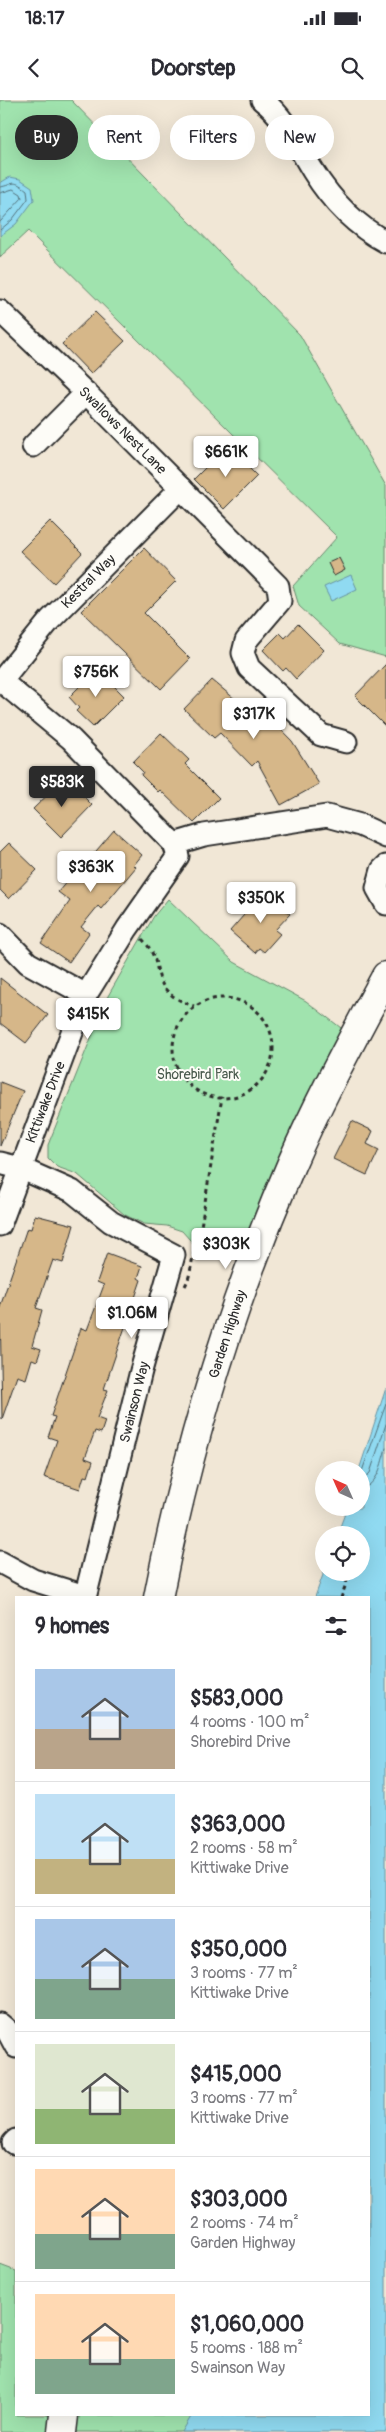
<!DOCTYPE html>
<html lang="en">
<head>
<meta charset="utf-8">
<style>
	body { margin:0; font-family:Pangolin,sans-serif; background:#f2f2f3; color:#2b2b33; height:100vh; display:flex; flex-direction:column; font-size:19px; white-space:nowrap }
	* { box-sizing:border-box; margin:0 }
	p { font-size:16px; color:#7c7c81 }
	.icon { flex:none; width:28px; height:28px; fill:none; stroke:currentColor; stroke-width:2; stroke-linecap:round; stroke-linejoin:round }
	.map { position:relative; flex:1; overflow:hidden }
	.sheet { position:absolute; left:15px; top:1496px; width:355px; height:820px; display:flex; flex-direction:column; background:#fff; border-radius:0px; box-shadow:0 5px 20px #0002 }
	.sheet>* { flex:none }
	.hud { position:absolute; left:15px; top:15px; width:356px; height:45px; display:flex; gap:10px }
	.needle { width:32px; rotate:315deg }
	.tools { position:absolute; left:315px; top:1361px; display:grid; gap:10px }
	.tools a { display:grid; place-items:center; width:55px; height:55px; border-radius:50%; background:#fff; box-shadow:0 5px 20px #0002; font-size:25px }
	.price { position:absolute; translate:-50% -42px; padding:0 11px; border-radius:5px; background:#fff; color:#222; font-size:16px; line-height:32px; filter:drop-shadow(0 1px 2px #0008) }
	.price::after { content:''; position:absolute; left:50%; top:30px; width:15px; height:11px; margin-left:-8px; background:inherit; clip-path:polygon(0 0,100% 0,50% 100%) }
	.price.active { background:#2b2b2b; color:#fff }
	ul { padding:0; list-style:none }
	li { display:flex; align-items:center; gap:15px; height:125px; padding:0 20px }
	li+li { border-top:1px solid #e1e1e2 }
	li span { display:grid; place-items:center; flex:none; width:140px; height:100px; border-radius:0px; color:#555 }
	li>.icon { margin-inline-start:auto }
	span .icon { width:60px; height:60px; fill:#fffc; stroke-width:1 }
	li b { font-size:21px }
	h2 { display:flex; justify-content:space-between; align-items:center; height:60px; padding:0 20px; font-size:21px }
	.pill { padding:0 18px; border-radius:22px; background:#fff; box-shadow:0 5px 20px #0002; font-size:18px; line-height:45px }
	.pill.active { background:#2b2b2b; color:#fff }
	.status { display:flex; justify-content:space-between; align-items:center; height:35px; padding:0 25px; background:#fff; direction:ltr }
	.status svg { height:14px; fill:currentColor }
	header { display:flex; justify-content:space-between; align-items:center; height:65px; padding:0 20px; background:#fff; font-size:22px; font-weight:800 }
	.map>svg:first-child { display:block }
	.green { fill:#a0e3ae; stroke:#66876c }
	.water { fill:#90daf1; stroke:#6894a2 }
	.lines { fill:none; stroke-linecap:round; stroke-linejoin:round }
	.shore { stroke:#53717a; stroke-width:1 }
	.building { fill:#d6b789; stroke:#2b2b2b }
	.minor-casing { stroke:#2b2b2b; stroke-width:25 }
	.major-casing { stroke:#2b2b2b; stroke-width:31 }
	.path { stroke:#2b2b2b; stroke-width:3; stroke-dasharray:4 4; stroke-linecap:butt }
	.minor { stroke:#fdfcf7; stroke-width:21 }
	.major { stroke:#fdfcf7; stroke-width:28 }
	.labels { text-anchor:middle; stroke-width:4; stroke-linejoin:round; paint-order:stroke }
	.street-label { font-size:14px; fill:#2b2b2b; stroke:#fdfcf7 }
	.park-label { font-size:14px; fill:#48594c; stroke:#fdfcf7 }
</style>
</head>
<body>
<div class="status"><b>18:17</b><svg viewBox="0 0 49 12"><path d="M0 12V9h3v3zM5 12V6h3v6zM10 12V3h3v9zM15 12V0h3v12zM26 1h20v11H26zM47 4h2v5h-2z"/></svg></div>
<header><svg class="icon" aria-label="back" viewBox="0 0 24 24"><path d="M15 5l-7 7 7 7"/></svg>Doorstep<svg class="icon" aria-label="search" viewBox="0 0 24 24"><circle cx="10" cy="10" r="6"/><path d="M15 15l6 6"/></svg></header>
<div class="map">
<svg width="386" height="2332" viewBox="0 0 386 2332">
	<rect width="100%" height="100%" fill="#f1e7d6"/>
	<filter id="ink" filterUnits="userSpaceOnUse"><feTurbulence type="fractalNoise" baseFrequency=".02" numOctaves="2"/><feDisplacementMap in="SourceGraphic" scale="10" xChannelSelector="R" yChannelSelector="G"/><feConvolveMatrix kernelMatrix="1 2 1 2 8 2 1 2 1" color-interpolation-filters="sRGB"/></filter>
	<g filter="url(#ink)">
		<g class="green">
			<path d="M0,0H71L300,235L386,386V557L340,544L299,506L293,486L337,437L28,131L0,157Z"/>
			<path d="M168,799L234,862L306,901L345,931L235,1158L198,1149L182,1131L167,1126L144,1124L125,1115L77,1074L57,1067L48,1058V1045L108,896L154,816Z"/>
			<path d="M0,2165L16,2171V2315H197V2332H0Z"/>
		</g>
		<g class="water">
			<path d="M10,77L20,79L32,87L34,100L16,124L0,136V83Z"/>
			<path d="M351,475L357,489L331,501L324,487Z"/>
			<path d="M386,1288V2332H182L192,2315H369V1498L315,1497L324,1472H361V1435H337L347,1408H361V1370H359Z"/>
		</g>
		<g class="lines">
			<g class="shore">
				<path d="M0,87C15,85 11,78 27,90L28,99L12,120L0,130"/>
				<path d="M0,93L13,89L21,94L22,98L0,122"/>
				<path d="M361,1374L386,1304"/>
				<path d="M361,1381L370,1373L386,1324"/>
				<path d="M361,1389C379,1384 381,1364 386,1348"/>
			</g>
		</g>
		<g class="building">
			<path d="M95,212L125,241L91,274L62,244Z"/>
			<path d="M227,346L257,376L224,409L194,379Z"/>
			<path d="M50,421L82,453L54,483L20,451Z"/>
			<path d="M144,448L176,481L144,513L190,559L161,589L81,511Z"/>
			<path d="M339,458L345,470L334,476L328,463Z"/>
			<path d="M298,524L324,550L296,579L286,568L283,571L263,550L280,533L285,538Z"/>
			<path d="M386,564V627L355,596Z"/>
			<path d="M97,569L124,596L93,627L76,611L79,608L69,597Z"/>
			<path d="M212,580L248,610L255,603L292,641L319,684L281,705L257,661L252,666L220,633L214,638L184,609Z"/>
			<path d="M161,633L189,660L185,664L219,698L194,723L160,690L158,692L141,675L143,672L133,662Z"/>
			<path d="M62,681L72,691L75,688L92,705L61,737L33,709Z"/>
			<path d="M114,730L142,755L134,765L136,767L101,809L98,806L81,827L89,833L69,862L41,843L70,801L58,792L83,762L85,764Z"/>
			<path d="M9,743L37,770L9,799L0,790V752Z"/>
			<path d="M264,792L290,814L275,830L280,834L264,852L259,848L255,853L230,831Z"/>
			<path d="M0,878L48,915L26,943L0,923Z"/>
			<path d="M0,982L23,991L0,1046Z"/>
			<path d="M352,1021L373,1031L367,1044L379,1050L367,1075L333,1059Z"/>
			<path d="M35,1115L74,1125L63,1163L53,1160L36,1208L42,1210L32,1246L41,1249L37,1261L32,1259L26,1279L17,1276L2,1319L0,1207L27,1128L31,1129Z"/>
			<path d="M107,1153L142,1166L138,1178L141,1180L104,1289L108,1290L97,1318L105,1321L101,1333L95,1331L85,1358L93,1361L88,1377L84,1376L80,1389L44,1377L57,1340L48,1337L55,1317L51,1316L81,1228L87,1230L104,1185L97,1182Z"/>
		</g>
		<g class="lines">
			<g class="minor-casing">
				<g id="minor">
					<path d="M262,0C287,19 297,46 313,71C331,100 356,126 386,142"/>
					<path d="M0,211L86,293L278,486L280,501L246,541L243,553L249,568L321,635L346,642"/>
					<path d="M33,346L86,293"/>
					<path d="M0,580L71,639L174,744L178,756L127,829L86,895L0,1125"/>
					<path d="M1,581L50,520L181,388"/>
					<path d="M174,744L204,735L327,716L360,725L386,737"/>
					<path d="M386,766L382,770L377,788L386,804"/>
					<path d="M0,834L28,863L86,895"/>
					<path d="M0,1063L20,1068L72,1091L111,1122L174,1155L141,1271L85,1498"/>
					<path d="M0,1462L33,1480L85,1496"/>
					<path d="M0,1924L7,1930L16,1947"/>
					<path d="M13,2043L16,2040"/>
				</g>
			</g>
			<g class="major-casing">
				<g id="major">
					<path d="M158,1498C187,1349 231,1204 291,1065C319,1000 353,938 386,876"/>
					<path d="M62,2332L64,2315"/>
				</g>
			</g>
			<g class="path">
				<path d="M142,839C169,866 143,889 194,906"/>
				<circle cx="223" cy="948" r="50"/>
				<path d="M185,1186C193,1172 190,1156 198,1145L222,997"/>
				<path d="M361,1444L364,1437"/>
				<path d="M341,1498L350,1472"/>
			</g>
			<use href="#minor" class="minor"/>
			<use href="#major" class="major"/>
		</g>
	</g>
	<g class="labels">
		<g class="street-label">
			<text transform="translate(123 330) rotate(45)" y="5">Swallows Nest Lane</text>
			<text transform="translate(88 481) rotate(-45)" y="5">Kestral Way</text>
			<text transform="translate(45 1002) rotate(-69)" y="5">Kittiwake Drive</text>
			<text transform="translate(227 1234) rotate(-72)" y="5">Garden Highway</text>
			<text transform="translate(134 1302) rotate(-76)" y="5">Swainson Way</text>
		</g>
		<g class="park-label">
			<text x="198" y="979">Shorebird Park</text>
		</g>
	</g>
</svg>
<div class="tools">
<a><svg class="needle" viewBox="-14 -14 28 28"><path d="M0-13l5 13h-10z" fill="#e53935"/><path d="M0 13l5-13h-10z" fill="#7c7c81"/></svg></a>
<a><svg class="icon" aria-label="locate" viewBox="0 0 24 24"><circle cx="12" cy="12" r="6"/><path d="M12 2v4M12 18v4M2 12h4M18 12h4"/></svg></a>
</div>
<b class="price" style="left:226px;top:378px">$661K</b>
<b class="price" style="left:96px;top:598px">$756K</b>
<b class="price" style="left:254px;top:640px">$317K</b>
<b class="price active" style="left:62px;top:708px">$583K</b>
<b class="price" style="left:91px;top:793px">$363K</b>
<b class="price" style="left:261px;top:824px">$350K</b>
<b class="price" style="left:88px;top:940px">$415K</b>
<b class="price" style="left:226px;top:1170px">$303K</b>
<b class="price" style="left:132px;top:1239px">$1.06M</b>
<div class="hud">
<a class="pill active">Buy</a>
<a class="pill">Rent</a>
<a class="pill">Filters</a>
<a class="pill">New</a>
</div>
<section class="sheet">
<h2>9 homes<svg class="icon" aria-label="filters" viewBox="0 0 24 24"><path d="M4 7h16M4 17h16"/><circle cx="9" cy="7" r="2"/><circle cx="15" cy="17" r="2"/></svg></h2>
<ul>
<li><span style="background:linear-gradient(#a9c7e8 60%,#b9a48a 0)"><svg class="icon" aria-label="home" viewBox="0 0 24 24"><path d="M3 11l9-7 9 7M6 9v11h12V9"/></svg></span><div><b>$583,000</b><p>4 rooms · 100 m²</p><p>Shorebird Drive</p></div></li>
<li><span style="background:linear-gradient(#bfe0f5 65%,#c2b280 0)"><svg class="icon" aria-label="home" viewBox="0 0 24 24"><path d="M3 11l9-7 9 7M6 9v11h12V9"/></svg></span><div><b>$363,000</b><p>2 rooms · 58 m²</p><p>Kittiwake Drive</p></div></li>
<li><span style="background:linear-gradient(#a9c7e8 60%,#7fa58c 0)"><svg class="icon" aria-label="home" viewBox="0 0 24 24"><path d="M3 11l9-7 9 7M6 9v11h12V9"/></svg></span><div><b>$350,000</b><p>3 rooms · 77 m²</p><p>Kittiwake Drive</p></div></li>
<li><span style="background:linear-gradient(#dfe7d0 65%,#8fb573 0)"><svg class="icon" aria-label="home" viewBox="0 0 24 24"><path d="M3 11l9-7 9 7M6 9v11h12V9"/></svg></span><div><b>$415,000</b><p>3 rooms · 77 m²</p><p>Kittiwake Drive</p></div></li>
<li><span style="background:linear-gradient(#ffd9b3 65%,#7fa58c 0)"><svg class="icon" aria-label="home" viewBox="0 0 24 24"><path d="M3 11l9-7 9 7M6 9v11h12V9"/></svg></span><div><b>$303,000</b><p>2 rooms · 74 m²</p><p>Garden Highway</p></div></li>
<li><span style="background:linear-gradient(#ffd9b3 65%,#7fa58c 0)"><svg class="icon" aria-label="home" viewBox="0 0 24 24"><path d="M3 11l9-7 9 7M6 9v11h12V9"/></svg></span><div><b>$1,060,000</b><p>5 rooms · 188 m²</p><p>Swainson Way</p></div></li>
</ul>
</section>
</div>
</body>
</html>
